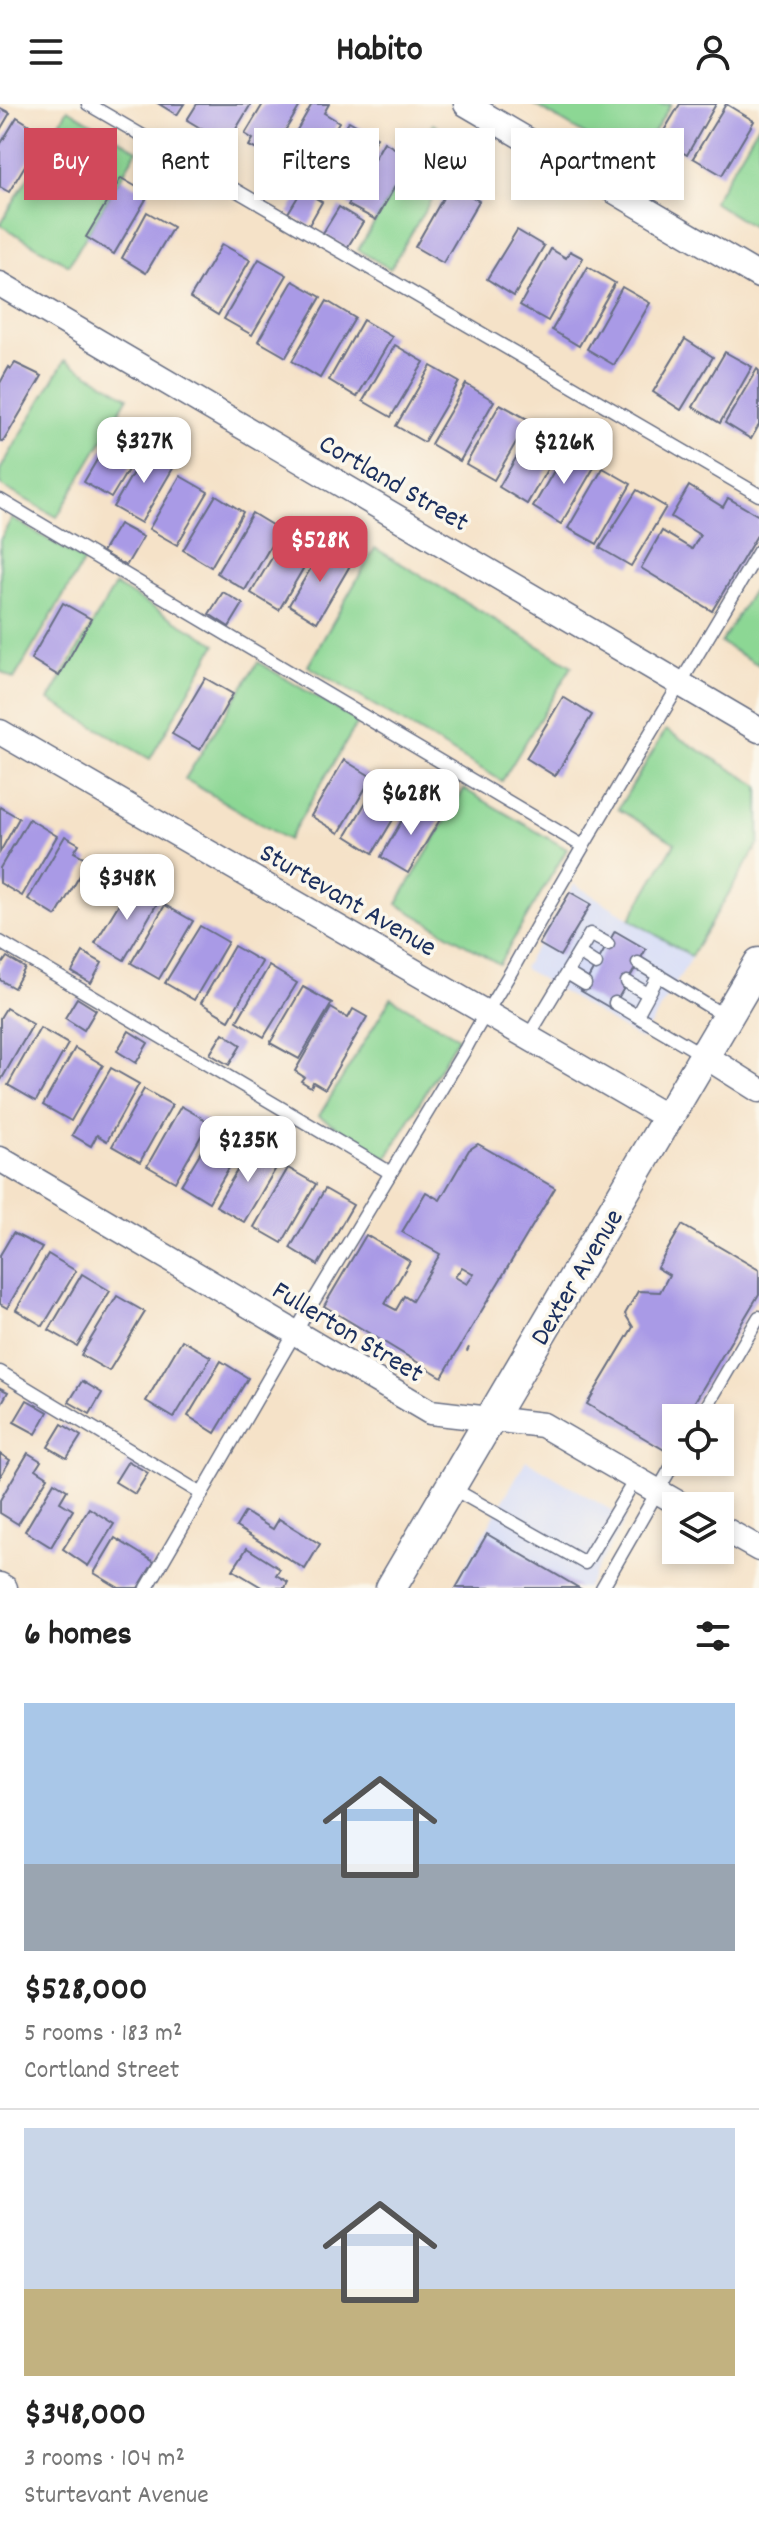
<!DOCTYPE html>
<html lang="en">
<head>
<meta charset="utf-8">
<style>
	body { margin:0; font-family:Dekko,sans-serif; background:#f6f6f6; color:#222; height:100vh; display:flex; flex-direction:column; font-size:30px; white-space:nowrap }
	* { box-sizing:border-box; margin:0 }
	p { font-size:26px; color:#767676 }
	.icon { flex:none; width:44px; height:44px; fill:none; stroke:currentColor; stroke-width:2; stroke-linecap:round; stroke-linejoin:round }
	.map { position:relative; height:1484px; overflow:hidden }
	.panel { display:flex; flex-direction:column; background:#fff; flex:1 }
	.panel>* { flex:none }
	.guide { position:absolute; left:24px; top:24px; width:712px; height:72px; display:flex; gap:16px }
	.tools { position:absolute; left:662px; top:1300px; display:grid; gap:16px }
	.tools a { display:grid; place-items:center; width:72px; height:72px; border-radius:0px; background:#fff; box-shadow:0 4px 12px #0003; font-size:40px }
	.price { position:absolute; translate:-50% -68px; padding:0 18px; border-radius:16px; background:#fff; color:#222; font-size:26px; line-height:52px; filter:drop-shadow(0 2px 4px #0008) }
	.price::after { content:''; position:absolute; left:50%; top:48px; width:24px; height:18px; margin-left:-12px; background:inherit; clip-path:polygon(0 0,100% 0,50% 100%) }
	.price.selected { background:#d1495b; color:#fff }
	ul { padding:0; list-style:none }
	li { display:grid; align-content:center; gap:16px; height:424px; padding:0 24px }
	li+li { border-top:2px solid #e0e0e0 }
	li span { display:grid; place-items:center; height:248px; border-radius:0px; color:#555 }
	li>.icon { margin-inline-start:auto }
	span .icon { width:144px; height:144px; fill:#fffc; stroke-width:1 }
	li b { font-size:34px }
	h2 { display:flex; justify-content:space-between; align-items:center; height:96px; padding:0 24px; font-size:34px }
	.pill { padding:0 28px; border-radius:0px; background:#fff; box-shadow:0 4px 12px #0003; font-size:28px; line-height:72px }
	.pill.selected { background:#d1495b; color:#fff }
	header { display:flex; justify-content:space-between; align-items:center; height:104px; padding:0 24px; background:#fff; font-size:36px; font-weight:700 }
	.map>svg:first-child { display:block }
	.built { fill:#d1d9f9 }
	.green { fill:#8cd794; stroke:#548379; stroke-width:2 }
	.building { fill:#a99ae6; fill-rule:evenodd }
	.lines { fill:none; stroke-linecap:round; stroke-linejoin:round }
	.service-casing { stroke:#676e83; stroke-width:15 }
	.minor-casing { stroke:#676e83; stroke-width:27 }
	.tertiary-casing { stroke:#676e83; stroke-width:33 }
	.path { stroke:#676e83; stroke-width:5; stroke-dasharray:2 6; stroke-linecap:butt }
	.service { stroke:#fff; stroke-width:12 }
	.minor { stroke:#fff; stroke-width:24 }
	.tertiary { stroke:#fff; stroke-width:30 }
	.labels { text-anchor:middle; stroke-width:7; stroke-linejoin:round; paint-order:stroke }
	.street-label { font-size:28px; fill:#1b2f5e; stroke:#fbf7ec }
</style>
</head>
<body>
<header><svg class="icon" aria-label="menu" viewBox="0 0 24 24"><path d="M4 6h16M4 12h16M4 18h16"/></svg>Habito<svg class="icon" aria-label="person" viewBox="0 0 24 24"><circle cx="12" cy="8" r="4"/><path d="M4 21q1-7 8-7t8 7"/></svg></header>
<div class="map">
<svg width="759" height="1484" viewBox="0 0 759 1484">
	<rect width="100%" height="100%" fill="#fbf7ec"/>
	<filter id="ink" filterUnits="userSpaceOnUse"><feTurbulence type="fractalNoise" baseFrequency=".0125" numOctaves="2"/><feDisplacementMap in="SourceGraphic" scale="16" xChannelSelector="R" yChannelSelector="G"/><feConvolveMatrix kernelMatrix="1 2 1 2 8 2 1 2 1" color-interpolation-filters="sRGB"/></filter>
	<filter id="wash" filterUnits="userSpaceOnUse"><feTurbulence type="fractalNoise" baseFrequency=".006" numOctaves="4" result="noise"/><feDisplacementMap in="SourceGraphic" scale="32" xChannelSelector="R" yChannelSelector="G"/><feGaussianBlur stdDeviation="1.8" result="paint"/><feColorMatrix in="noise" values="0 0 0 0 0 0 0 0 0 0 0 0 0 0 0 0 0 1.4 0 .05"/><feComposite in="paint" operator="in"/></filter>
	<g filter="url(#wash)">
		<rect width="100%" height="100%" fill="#f5e2c8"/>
		<g class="built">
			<path d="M574,780L692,853L641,936L523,864Z"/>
			<path d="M526,1356L626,1415L586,1484H453Z"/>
		</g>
		<g class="green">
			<path d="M533,0H671L635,60Z"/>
			<path d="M68,5L137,46L69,161L0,121Z"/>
			<path d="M433,20L465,39L390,165L358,146Z"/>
			<path d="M759,20V127L713,98Z"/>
			<path d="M65,256L128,293L57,413L0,381V366Z"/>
			<path d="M12,414L84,457L14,575L0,567V436Z"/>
			<path d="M375,444L572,562L502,677L308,562Z"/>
			<path d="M759,476V561L721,539Z"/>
			<path d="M115,481L216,540L150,655L49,596Z"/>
			<path d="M258,558L358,618L288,736L185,675Z"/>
			<path d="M666,626L759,682V739L691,852L630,815L675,739L618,705Z"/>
			<path d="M464,685L567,745L499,860L397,800Z"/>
			<path d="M391,894L458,933L387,1054L319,1012Z"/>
		</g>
		<g id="blocks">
			<g class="building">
				<path d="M159,0H184L177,11Z"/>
				<path d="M197,0H251L227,40L187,16Z"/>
				<path d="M263,0H301L273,47L264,41L261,48L249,42L253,35L245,30Z"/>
				<path d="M312,0H329L324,9L339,18L306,75L278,59Z"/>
				<path d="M680,0H716L687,51L659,35Z"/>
				<path d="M726,0L754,17L722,71L693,54Z"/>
				<path d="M0,4L10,9L0,26Z"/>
				<path d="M17,13L44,30L9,88L0,83V41Z"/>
				<path d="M349,17L377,33L341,95L313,79Z"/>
				<path d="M384,38L411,54L376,116L348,101Z"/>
				<path d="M121,74L149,90L114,150L86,133Z"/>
				<path d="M451,80L479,97L443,159L415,143Z"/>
				<path d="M302,86L322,98L309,121L288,109Z"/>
				<path d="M339,103L363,118L347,144L323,129Z"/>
				<path d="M147,108L173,123L146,169L122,154Z"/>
				<path d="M517,126L544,142L514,192L487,175Z"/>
				<path d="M222,140L250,156L218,211L190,194Z"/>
				<path d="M551,145L566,154L570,147L583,154L548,217L520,201Z"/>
				<path d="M259,155L287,171L252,231L224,215Z"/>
				<path d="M588,163L615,179L579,242L552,226Z"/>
				<path d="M293,177L321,193L286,253L258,237Z"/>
				<path d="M622,183L650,199L614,261L587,245Z"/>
				<path d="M327,197L355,214L320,274L292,257Z"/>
				<path d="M363,216L392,233L357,293L329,276Z"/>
				<path d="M685,235L713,253L681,306L653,288Z"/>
				<path d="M395,241L424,258L391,313L363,297Z"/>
				<path d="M725,248L752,263L720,319L693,303Z"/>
				<path d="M15,259L42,272L3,338L0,336V279L9,263L11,265Z"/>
				<path d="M431,262L459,278L424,338L396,322Z"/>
				<path d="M757,265L759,267V321L751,335L725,319Z"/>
				<path d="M466,280L494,297L460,357L431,340Z"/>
				<path d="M500,300L529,316L494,376L466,360Z"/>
				<path d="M534,323L562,340L527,400L499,383Z"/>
				<path d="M112,330L126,338L129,333L143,341L111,394L84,378Z"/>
				<path d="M148,343L176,359L141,419L113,403Z"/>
				<path d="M568,343L596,360L561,420L533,403Z"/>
				<path d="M603,364L631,380L597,440L568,424Z"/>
				<path d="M180,372L208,388L177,441L149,425Z"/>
				<path d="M689,382L723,403L728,394L759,412V428L712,507L641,464L662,427L692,445L700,431L671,413Z"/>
				<path d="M637,386L666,403L631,462L600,444Z"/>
				<path d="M216,391L243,408L211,463L183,446Z"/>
				<path d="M252,409L280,426L245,486L217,469Z"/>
				<path d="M119,420L143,433L126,462L102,448Z"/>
				<path d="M286,430L300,438L304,431L318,439L279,506L251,489Z"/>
				<path d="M324,442L352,458L317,518L289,501Z"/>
				<path d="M223,488L243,500L229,523L209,510Z"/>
				<path d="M63,499L91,515L59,572L31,555Z"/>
				<path d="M205,574L233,590L200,646L172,630Z"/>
				<path d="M563,593L592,611L555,672L526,654Z"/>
				<path d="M344,656L372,673L339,729L311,712Z"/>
				<path d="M379,676L407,692L373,749L346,732Z"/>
				<path d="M413,697L441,714L408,769L381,753Z"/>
				<path d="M0,703L19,714L0,748Z"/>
				<path d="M29,715L57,732L22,792L0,779V764Z"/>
				<path d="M65,732L79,740L74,748L89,756L56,812L28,795Z"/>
				<path d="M131,780L159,796L124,856L95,839Z"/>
				<path d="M570,788L591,800L560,852L539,840Z"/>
				<path d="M165,801L193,817L159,875L131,859Z"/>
				<path d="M200,822L228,838L194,896L165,879Z"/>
				<path d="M615,827L646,845L612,905L581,887Z"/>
				<path d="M234,842L262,858L229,916L201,899Z"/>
				<path d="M83,848L102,859L91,879L72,868Z"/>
				<path d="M7,853L25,864L14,884L0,876V863Z"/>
				<path d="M269,862L297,879L264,933L237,917Z"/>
				<path d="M303,883L332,899L299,955L270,939Z"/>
				<path d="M77,894L96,906L84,926L65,914Z"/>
				<path d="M6,904L33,920L0,978V914Z"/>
				<path d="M331,904L348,914L353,905L367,913L325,985L313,978L311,983L301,977L304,973L295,967Z"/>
				<path d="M40,924L68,940L36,997L8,981Z"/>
				<path d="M129,927L148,939L136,959L117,947Z"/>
				<path d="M223,929L241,941L229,961L210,950Z"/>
				<path d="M75,944L103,961L71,1017L43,1001Z"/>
				<path d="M111,964L139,980L107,1037L97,1031L91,1042L72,1031Z"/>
				<path d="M144,985L172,1001L140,1058L112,1042Z"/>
				<path d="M181,1002L209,1018L175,1078L147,1062Z"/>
				<path d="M216,1022L244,1038L209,1098L181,1081Z"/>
				<path d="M478,1040L555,1084L442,1273L324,1202L366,1131L410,1157L385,1200L396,1206L404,1192L412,1197L440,1150L402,1128L426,1088L440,1096L469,1046ZM462,1163L474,1170L467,1180L455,1173Z"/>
				<path d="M251,1043L279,1059L244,1118L216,1102Z"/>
				<path d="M288,1064L316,1080L282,1139L254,1123Z"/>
				<path d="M325,1085L353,1101L318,1161L290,1144Z"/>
				<path d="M682,1121L759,1166V1190L685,1314H676V1330L666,1347L587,1300L633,1223L625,1210L638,1187L660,1188L669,1171L657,1164Z"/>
				<path d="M13,1129L42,1144L7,1204L0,1200V1151Z"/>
				<path d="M48,1150L76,1167L43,1222L16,1206Z"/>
				<path d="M82,1170L110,1187L77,1242L49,1226Z"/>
				<path d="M117,1192L145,1208L109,1267L81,1251Z"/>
				<path d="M182,1236L211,1253L174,1314L146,1297Z"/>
				<path d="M221,1257L248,1274L215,1329L188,1312Z"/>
				<path d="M82,1277L102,1289L90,1310L69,1298Z"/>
				<path d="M0,1284L8,1288L0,1302Z"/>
				<path d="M27,1296L48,1308L36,1330L14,1318Z"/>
				<path d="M62,1320L81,1332L67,1354L48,1343Z"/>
				<path d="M28,1349L41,1357L36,1365L48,1373L18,1420L0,1409V1396Z"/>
				<path d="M0,1350L10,1356L0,1373Z"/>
				<path d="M128,1357L148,1369L135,1390L115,1378Z"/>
				<path d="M54,1378L67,1386L60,1398L73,1406L51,1443L25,1427Z"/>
				<path d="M89,1404L114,1420L88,1462L63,1445Z"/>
				<path d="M245,1408L273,1425L279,1415L320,1440L305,1465L236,1423Z"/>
				<path d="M487,1430L579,1484H456Z"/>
				<path d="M115,1434L154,1458L138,1484H119L94,1469Z"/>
				<path d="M247,1444L280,1465L276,1471L288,1478L285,1484H263L233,1466Z"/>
			</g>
		</g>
	</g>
	<g filter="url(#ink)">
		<use href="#blocks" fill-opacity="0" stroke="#676e83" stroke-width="2"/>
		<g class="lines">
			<g class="service-casing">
				<g id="service">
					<path d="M88,0L759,391"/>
					<path d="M0,396L581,741"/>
					<path d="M0,838L391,1069"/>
					<path d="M579,849L596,860"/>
					<path d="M638,859L728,914"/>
					<path d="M567,869L585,880"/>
					<path d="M627,878L648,890"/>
					<path d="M615,899L705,952"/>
					<path d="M637,911L659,871"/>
					<path d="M528,933L590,830L608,840"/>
					<path d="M0,1268L202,1390"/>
					<path d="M700,1314L759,1213"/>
					<path d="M450,1383L585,1459L636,1374"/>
					<path d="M147,1484L310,1203L466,944C480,917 497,892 512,866C591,724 677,587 759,447"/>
					<path d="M602,1484L676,1355"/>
				</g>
			</g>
			<g class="minor-casing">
				<g id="minor">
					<path d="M466,0L759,172"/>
					<path d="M0,180L759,626"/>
					<path d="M0,628L668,1014"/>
					<path d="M705,952L759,986"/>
					<path d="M0,1055L430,1308L543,1321L683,1402"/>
					<path d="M720,1423L759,1445"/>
					<path d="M0,1481L5,1484"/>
				</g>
			</g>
			<g class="tertiary-casing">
				<path id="tertiary" d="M391,1484L759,859"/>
			</g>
			<path class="path" d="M467,1245L473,1248"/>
			<use href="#service" class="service"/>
			<use href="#minor" class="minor"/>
			<use href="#tertiary" class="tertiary"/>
		</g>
	</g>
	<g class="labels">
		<g class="street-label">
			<text transform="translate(395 377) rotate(30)" y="10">Cortland Street</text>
			<text transform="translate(349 794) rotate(30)" y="10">Sturtevant Avenue</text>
			<text transform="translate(575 1172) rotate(-59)" y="10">Dexter Avenue</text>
			<text transform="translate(349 1226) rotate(31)" y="10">Fullerton Street</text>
		</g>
	</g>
</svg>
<div class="tools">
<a><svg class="icon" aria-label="locate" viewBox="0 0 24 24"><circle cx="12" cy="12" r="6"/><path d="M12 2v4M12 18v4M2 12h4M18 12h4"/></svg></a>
<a><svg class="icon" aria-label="layers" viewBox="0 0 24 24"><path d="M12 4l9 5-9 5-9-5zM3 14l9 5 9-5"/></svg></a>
</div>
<b class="price" style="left:144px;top:381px">$327K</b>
<b class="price" style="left:564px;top:382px">$226K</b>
<b class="price selected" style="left:320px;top:480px">$528K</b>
<b class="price" style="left:411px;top:733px">$628K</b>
<b class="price" style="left:127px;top:818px">$348K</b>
<b class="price" style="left:248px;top:1080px">$235K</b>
<div class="guide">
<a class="pill selected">Buy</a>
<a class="pill">Rent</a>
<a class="pill">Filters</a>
<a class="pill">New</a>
<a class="pill">Apartment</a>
</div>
</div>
<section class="panel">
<h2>6 homes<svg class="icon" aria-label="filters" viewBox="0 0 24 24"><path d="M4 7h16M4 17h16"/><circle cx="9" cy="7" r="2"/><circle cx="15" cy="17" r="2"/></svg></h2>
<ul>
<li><span style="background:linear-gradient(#a9c7e8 65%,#9aa5b1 0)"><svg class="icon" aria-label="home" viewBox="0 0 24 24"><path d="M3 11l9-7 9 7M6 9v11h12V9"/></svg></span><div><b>$528,000</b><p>5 rooms · 183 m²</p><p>Cortland Street</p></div></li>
<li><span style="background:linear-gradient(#c9d6e8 65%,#c2b280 0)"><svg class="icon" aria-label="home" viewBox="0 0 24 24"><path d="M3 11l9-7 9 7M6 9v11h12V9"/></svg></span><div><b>$348,000</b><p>3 rooms · 104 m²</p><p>Sturtevant Avenue</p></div></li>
</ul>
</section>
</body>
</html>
